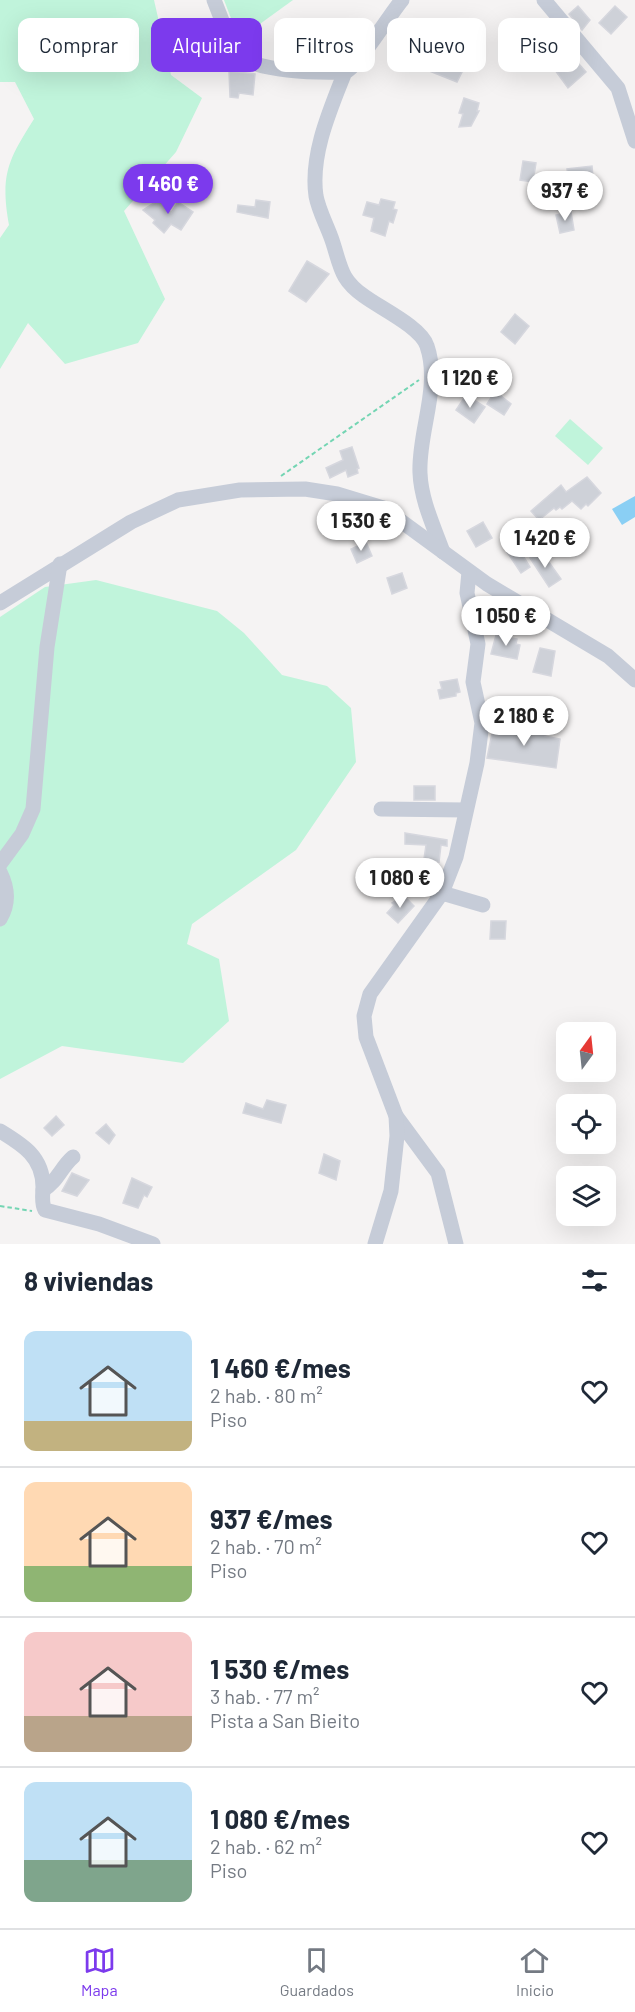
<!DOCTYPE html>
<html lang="es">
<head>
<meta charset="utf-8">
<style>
	body { margin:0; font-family:Barlow,sans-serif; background:#f6f6f7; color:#1f2937; height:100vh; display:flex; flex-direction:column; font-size:22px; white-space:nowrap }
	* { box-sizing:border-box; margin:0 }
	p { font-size:20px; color:#747a83 }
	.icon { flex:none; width:33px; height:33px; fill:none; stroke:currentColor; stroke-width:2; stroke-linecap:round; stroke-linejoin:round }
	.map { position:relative; height:1244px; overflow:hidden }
	.sheet { display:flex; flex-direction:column; background:#fff; flex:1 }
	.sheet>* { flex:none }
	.banner { position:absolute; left:18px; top:18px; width:600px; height:54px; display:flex; gap:12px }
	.needle { width:39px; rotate:15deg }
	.fabs { position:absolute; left:556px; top:1022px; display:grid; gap:12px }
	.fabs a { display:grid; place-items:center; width:60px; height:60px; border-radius:12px; background:#fff; box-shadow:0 6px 24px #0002; font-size:30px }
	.price { position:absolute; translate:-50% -51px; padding:0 14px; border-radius:21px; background:#fff; color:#222; font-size:20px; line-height:39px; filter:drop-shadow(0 2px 3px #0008) }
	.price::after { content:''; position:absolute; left:50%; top:36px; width:18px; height:14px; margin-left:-9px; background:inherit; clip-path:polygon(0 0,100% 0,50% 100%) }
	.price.current { background:#7c3aed; color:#fff }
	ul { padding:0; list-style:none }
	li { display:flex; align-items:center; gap:18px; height:150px; padding:0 24px }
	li+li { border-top:2px solid #e0e1e3 }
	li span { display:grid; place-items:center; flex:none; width:168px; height:120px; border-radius:12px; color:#555 }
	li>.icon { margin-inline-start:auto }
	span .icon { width:72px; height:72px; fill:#fffc; stroke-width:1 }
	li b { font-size:26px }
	h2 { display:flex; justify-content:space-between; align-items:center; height:72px; padding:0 24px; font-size:26px }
	.chip { padding:0 21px; border-radius:12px; background:#fff; box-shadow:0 6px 24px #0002; font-size:21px; line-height:54px }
	.chip.current { background:#7c3aed; color:#fff }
	.dock { display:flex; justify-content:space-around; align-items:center; height:84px; border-top:2px solid #e0e1e3; background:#fff; font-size:16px; color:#747a83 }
	.dock a { display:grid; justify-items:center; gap:3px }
	.dock .current { color:#7c3aed }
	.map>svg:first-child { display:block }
	.green { fill:#c0f4db }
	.water { fill:#8acff4 }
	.building { fill:#ced1d8; stroke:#d6d7de; stroke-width:1.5 }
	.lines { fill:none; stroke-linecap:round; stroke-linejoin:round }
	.path { stroke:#74d5b3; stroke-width:2; stroke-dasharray:4.5 3; stroke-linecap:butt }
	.minor { stroke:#c6ccd8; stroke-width:15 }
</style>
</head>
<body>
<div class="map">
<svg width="635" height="1244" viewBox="0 0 635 1244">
	<rect width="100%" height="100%" fill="#f5f3f3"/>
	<g class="green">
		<path d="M0,0H154L171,75L202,98L176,152L124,211L165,299L138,343L65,364L28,323L0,369V238L9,225C0,175 8,160 34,119L15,82H0Z"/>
		<path d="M224,0H293L239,39Z"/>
		<path d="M570,419L603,448L588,465L555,436Z"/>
		<path d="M96,580L217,611L244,633L282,675L327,686L351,708L356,762L296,850L192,924L187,944L219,959L229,1021L183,1063L62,1046L0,1079V617L45,587Z"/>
	</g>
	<path class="water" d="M635,496V517L622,525L612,509Z"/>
	<g class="building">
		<path d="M578,6L590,20L582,30L569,14Z"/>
		<path d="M615,6L627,17L611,34L599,23Z"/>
		<path d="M212,30H215L226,58H211Z"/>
		<path d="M313,31L329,37L326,45L322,44L315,55L305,51Z"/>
		<path d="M429,54L463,70L457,82L422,68Z"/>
		<path d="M571,55L586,72L568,88L555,70Z"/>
		<path d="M229,71L255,74L253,95L239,93L238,98L230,97Z"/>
		<path d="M464,98L479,103L477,111H479L471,126L459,127L463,114L459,113Z"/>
		<path d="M523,161L536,163L533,182L520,180Z"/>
		<path d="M592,166L593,177L580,179L583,199L572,201L567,169Z"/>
		<path d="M160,199L171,213L178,202L193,212L181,230L171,224L164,233L153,223L155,220L143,210Z"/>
		<path d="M381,199L395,202L393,209L397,210L393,223L389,221L385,236L371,231L374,218L363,215L367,202L379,205Z"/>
		<path d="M256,200L270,202L268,218L237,212L238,205L255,207Z"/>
		<path d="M571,212L574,230L560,233L556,215Z"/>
		<path d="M307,261L329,274L306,302L289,291Z"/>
		<path d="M515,314L529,326L515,344L501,332Z"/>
		<path d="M495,391L511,404L504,415L487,404Z"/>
		<path d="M466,395L485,407L474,423L456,410Z"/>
		<path d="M352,447L359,468L357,469L358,473L348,477L346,470L330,478L326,468L343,460L340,451Z"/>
		<path d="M587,477L601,493L588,506L586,504L581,509L572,501L562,509L560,507L556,510L554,508L539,520L531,511L561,485L566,492Z"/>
		<path d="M345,513L352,527L339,533L333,519Z"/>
		<path d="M483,522L492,538L476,547L467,531Z"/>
		<path d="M366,542L372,556L357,563L351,549Z"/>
		<path d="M517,546L530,567L521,573L507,552Z"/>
		<path d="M541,551L561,579L549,587L530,558Z"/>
		<path d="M402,573L407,588L392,594L387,578Z"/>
		<path d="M496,635L517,639L516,644L520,645L517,659L491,654Z"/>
		<path d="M540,648L555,651L551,676L533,672Z"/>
		<path d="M457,679L460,692L456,693V696L440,699L438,690L442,689L440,682Z"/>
		<path d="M493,728L548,731L545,736L560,739L556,768L487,758Z"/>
		<rect x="414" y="786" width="21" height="14"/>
		<path d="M405,833L447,840V846L441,845L439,862L424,859L426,845L405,844Z"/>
		<path d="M404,896L414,906L398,923L387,913L394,905L392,903Z"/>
		<path d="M491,921H506L505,939H490Z"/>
		<path d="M267,1100L286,1105L281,1123L243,1113L246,1103L263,1109Z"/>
		<path d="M56,1116L64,1125L52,1136L44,1128Z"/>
		<path d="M106,1124L115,1135L109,1144L96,1133Z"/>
		<path d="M324,1154L340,1161L336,1180L319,1173Z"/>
		<path d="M72,1173L89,1180L77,1196L62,1191Z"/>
		<path d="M132,1178L152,1187L147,1197L144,1195L138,1208L123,1203Z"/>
	</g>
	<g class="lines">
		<g class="path">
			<path d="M281,476L419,380"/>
			<path d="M0,1206L32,1211"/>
		</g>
		<g class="minor">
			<path d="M214,0L235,54C257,72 316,73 345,72"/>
			<path d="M402,0C390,14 357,68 345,72C330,110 310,155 316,196C319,212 328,227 333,243C341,268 341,280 364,296C380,308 421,327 427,346C441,387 418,432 420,473C421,500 434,527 443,552"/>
			<path d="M544,0L618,88L635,141"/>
			<path d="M0,603L131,522L178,500L240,490L305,489L337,494L383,508L487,584L608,656L635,680"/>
			<path d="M381,809L466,810"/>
			<path d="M0,864L22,834L33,809L47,647L60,564"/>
			<path d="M0,872C8,888 9,904 0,919"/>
			<path d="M442,893L483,905"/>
			<path d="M396,1116L438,1173L456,1244"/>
			<path d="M0,1131C23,1145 43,1157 43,1187C43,1195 41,1203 45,1210L99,1224L153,1244"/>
			<path d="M43,1190C58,1181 61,1167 73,1157"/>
			<path d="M375,1244L391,1191L397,1136L396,1116L366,1037L364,1016L370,994L442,893L456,857L477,763L482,723L473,682L478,644L467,593L469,572"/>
		</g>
	</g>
</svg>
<div class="fabs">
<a><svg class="needle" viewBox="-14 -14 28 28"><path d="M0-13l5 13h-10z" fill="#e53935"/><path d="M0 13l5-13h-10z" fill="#747a83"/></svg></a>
<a><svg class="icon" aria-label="locate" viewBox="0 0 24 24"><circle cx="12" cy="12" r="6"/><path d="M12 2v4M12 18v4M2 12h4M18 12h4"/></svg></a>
<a><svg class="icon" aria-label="layers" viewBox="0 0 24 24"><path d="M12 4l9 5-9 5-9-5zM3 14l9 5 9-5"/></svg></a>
</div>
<b class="price current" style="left:168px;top:215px">1 460 €</b>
<b class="price" style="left:565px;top:222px">937 €</b>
<b class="price" style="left:470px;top:409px">1 120 €</b>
<b class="price" style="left:361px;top:552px">1 530 €</b>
<b class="price" style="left:545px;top:569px">1 420 €</b>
<b class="price" style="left:506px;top:647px">1 050 €</b>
<b class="price" style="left:524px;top:747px">2 180 €</b>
<b class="price" style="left:400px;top:909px">1 080 €</b>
<div class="banner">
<a class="chip">Comprar</a>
<a class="chip current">Alquilar</a>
<a class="chip">Filtros</a>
<a class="chip">Nuevo</a>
<a class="chip">Piso</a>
</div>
</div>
<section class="sheet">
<h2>8 viviendas<svg class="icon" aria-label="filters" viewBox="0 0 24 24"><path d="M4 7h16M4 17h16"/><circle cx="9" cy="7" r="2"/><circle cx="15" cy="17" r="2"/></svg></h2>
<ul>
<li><span style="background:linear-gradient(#bfe0f5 75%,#c2b280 0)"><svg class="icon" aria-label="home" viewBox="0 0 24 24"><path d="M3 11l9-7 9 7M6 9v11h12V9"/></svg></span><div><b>1 460 €/mes</b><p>2 hab. · 80 m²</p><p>Piso</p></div><svg class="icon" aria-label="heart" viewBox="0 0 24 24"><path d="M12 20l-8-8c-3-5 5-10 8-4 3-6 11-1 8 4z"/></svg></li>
<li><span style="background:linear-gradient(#ffd9b3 70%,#8fb573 0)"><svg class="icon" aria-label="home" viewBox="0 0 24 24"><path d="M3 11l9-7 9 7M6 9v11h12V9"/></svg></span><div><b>937 €/mes</b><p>2 hab. · 70 m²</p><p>Piso</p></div><svg class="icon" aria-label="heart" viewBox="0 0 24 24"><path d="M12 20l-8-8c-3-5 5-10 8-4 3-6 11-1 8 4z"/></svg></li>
<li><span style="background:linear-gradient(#f6c9c9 70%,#b9a48a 0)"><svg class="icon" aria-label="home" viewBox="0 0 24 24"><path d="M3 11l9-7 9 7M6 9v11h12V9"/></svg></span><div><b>1 530 €/mes</b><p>3 hab. · 77 m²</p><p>Pista a San Bieito</p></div><svg class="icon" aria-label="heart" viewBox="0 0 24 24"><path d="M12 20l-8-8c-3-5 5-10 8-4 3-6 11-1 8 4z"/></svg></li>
<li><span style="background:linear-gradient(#bfe0f5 65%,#7fa58c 0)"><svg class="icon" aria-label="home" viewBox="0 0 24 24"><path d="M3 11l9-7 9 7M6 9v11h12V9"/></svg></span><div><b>1 080 €/mes</b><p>2 hab. · 62 m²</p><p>Piso</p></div><svg class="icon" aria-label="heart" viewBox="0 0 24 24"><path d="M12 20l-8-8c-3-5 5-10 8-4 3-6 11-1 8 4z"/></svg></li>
</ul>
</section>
<nav class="dock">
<a class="current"><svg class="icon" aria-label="map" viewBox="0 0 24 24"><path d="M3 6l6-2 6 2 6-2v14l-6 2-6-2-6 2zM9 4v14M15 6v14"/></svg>Mapa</a>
<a><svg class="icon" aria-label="saved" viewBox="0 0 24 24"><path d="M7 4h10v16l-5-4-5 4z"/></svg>Guardados</a>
<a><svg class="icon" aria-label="home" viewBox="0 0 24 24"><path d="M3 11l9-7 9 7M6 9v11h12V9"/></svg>Inicio</a>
</nav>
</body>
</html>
